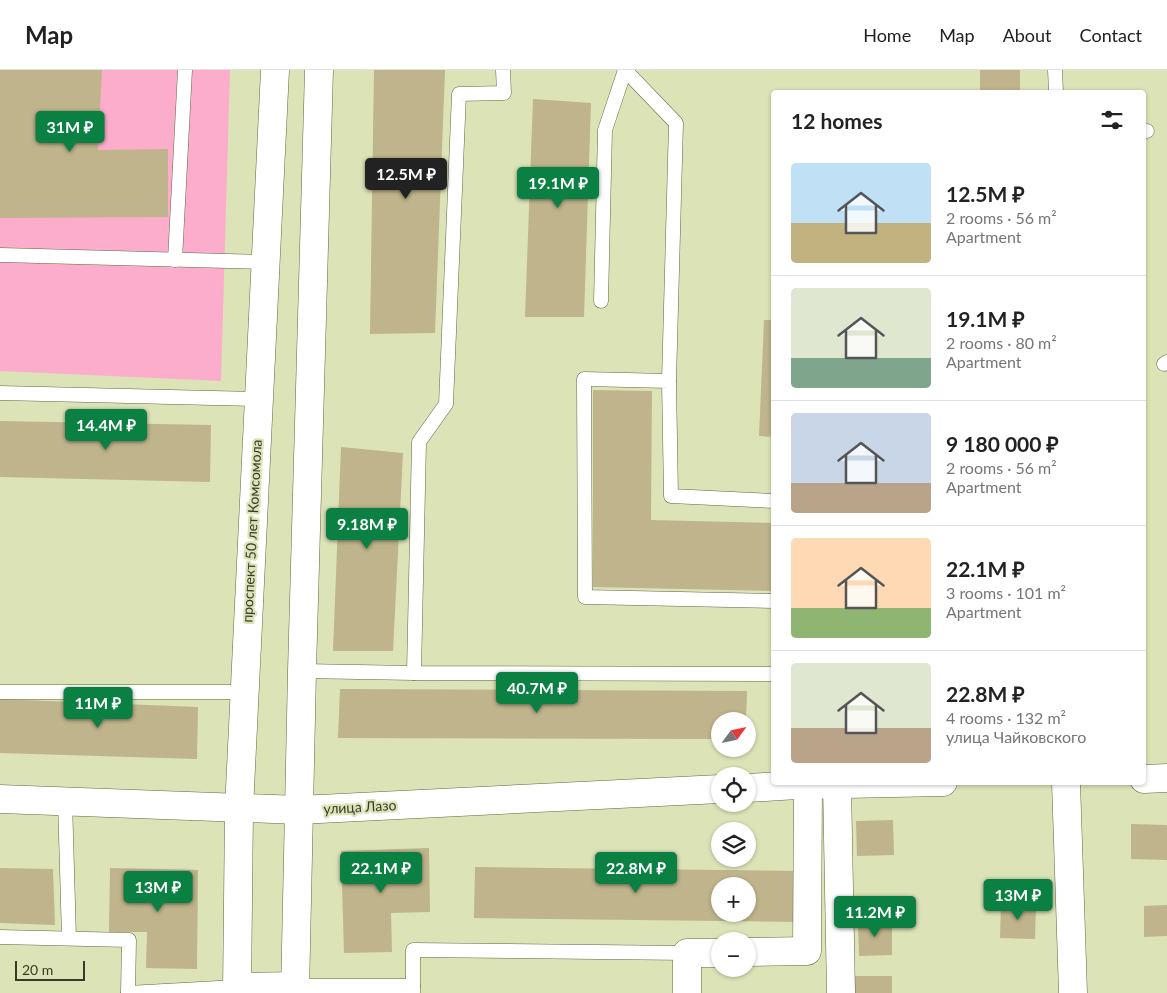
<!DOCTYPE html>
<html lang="en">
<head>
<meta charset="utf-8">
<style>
	body { margin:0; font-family:Lato,sans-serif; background:#f2f2f2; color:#222; height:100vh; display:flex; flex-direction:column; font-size:19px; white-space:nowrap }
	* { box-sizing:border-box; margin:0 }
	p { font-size:16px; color:#767676 }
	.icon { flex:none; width:28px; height:28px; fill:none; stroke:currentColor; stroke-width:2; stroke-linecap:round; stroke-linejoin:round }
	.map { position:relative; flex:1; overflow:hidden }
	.side { position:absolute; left:771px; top:20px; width:375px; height:695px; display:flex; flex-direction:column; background:#fff; border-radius:5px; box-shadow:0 1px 4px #0004 }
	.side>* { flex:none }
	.needle { width:32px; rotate:57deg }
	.fabs { position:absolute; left:711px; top:642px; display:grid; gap:10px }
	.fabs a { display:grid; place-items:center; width:45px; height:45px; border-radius:50%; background:#fff; box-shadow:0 1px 4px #0004; font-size:25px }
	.scale { position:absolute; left:15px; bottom:12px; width:70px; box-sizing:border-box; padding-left:5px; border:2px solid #383a29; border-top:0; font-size:14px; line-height:18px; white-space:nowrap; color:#383a29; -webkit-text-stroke:4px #dce3b7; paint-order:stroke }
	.price { position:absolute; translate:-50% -42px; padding:0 11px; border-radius:5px; background:#0b8043; color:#fff; font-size:16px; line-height:32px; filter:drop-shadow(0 1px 2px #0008) }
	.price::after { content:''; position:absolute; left:50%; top:30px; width:15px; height:11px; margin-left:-8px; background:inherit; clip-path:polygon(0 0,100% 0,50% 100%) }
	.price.on { background:#222; color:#fff }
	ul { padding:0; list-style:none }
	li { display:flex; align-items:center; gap:15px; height:125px; padding:0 20px }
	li+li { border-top:1px solid #e0e0e0 }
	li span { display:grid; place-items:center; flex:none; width:140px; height:100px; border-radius:5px; color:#555 }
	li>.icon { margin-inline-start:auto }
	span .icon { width:60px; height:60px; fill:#fffc; stroke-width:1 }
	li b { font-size:21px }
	h2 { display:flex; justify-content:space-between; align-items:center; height:60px; padding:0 20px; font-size:21px }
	header { display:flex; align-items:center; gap:30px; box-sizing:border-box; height:70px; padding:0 25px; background:#fff; border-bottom:1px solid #e0e0e0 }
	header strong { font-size:24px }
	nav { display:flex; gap:28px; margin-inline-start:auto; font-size:18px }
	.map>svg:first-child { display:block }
	.green { fill:#fcadcb }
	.building { fill:#bfb48b; fill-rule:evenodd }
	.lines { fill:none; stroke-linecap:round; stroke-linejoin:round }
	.service-casing { stroke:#626740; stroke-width:15 }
	.minor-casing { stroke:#626740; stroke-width:29 }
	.tertiary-casing { stroke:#626740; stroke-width:29 }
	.secondary-casing { stroke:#626740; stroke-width:29 }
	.service { stroke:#fff; stroke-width:14 }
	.minor { stroke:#fff; stroke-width:28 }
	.tertiary { stroke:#fff; stroke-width:28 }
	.secondary { stroke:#fff; stroke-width:28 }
	.labels { text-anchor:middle; stroke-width:4.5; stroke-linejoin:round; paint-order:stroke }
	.street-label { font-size:14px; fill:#383a29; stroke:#dce3b7 }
</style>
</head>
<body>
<header>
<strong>Map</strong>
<nav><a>Home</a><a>Map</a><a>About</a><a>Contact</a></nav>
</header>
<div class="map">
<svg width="1167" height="923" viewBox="0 0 1167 923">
	<rect width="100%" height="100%" fill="#dce3b7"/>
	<path class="green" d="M0,0H230L221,311L0,301Z"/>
	<g class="building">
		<path d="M0,0H102L98,80L168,79V147L0,148Z"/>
		<path d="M374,0H445L435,263L370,264Z"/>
		<rect x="980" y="0" width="40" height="22"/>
		<path d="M533,29L591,33L584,247H525Z"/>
		<path d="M764,250H774V367L759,366Z"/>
		<path d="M593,320L652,321L651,450L774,453V521L593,517Z"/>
		<path d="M0,351L211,355L210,412L0,407Z"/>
		<path d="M341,377L403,383L393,581H333Z"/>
		<path d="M340,619L747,621L746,651H720V669L338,668Z"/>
		<path d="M0,629L198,637L197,689L0,683Z"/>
		<path d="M893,750L894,785L857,786L856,751Z"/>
		<path d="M1131,754L1167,755V790L1131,789Z"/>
		<path d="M429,778L430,842L391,843L392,882L344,883L341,781Z"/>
		<path d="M475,797L798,801L797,852L474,848ZM720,816H748V844H720Z"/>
		<path d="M0,798L53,799L55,855L0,853Z"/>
		<path d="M110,798L198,800L197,899L146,898L147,862H109Z"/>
		<path d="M1001,833L1036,834L1035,869L1000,868Z"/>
		<path d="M1167,835V866L1144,867V836Z"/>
		<path d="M858,851H892V885L859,886Z"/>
		<rect x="855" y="906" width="37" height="17"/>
	</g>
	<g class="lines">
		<g class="service-casing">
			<g id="service">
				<path d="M503,0L504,23L459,24L446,334L419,372L414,603L774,604"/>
				<path d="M625,0L676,53L669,311"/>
				<path d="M1055,0L1056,22"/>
				<path d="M1144,61H1147"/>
				<path d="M1,185L265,192"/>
				<path d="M175,190L185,0"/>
				<path d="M601,231L605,60L625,0"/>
				<path d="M1164,294L1167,292"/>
				<path d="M0,323L259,329"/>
				<path d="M774,431L671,426L669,311L584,309L585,527L774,531"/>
				<path d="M302,601L414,603"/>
				<path d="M0,622H245"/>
				<path d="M65,731L69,868"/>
				<path d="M0,867L129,870L128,923"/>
				<path d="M295,916H413"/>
				<path d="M128,923L237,917"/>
				<path d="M413,923V880L687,883"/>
			</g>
		</g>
		<g class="minor-casing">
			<g id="minor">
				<path d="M1066,712L1073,923"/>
				<path d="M837,715L841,923"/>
				<path d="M748,882L807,881L808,715"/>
				<path d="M687,923V883H720"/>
			</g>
		</g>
		<g class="tertiary-casing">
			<g id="tertiary">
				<path d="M1144,709L1167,708"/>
				<path d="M748,718L797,715L943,712"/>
				<path d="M0,729L299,740L720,719"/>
			</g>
		</g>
		<g class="secondary-casing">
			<g id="secondary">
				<path d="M237,917L295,916"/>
				<path d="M237,923L239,739L275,0"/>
				<path d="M295,923L302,601L319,0"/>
			</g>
		</g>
		<use href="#service" class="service"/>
		<use href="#minor" class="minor"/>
		<use href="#tertiary" class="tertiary"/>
		<use href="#secondary" class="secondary"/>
	</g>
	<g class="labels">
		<g class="street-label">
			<text transform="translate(252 461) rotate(-87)" y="5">проспект 50 лет Комсомола</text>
			<text transform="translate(360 737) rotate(-3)" y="5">улица Лазо</text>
		</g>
	</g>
</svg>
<div class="fabs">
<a><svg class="needle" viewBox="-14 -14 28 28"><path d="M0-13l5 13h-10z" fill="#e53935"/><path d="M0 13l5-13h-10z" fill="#767676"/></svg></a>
<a><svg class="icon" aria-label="locate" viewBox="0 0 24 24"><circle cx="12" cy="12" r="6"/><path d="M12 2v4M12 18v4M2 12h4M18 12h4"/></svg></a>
<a><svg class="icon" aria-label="layers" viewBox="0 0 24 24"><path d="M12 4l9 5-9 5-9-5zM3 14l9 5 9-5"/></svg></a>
<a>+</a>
<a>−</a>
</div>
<div class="scale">20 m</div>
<b class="price" style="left:70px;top:83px">31M ₽</b>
<b class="price on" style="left:406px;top:130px">12.5M ₽</b>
<b class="price" style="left:558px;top:139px">19.1M ₽</b>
<b class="price" style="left:106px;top:381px">14.4M ₽</b>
<b class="price" style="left:367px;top:480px">9.18M ₽</b>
<b class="price" style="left:537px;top:644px">40.7M ₽</b>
<b class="price" style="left:98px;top:659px">11M ₽</b>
<b class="price" style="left:381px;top:824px">22.1M ₽</b>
<b class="price" style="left:636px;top:824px">22.8M ₽</b>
<b class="price" style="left:158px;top:843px">13M ₽</b>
<b class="price" style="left:1018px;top:851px">13M ₽</b>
<b class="price" style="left:875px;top:868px">11.2M ₽</b>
<section class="side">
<h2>12 homes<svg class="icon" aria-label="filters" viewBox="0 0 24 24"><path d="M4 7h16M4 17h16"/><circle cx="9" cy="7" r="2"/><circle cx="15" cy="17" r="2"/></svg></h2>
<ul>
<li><span style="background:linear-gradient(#bfe0f5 60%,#c2b280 0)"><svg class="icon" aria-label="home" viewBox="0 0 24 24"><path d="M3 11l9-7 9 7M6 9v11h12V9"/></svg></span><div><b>12.5M ₽</b><p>2 rooms · 56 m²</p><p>Apartment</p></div></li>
<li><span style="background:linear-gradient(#dfe7d0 70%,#7fa58c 0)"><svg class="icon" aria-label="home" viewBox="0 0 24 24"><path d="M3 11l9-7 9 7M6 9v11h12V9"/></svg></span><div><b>19.1M ₽</b><p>2 rooms · 80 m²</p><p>Apartment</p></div></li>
<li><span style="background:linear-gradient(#c9d6e8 70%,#b9a48a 0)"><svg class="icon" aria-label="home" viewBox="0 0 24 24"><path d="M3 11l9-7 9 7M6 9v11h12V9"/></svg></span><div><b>9 180 000 ₽</b><p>2 rooms · 56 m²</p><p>Apartment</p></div></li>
<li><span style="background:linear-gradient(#ffd9b3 70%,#8fb573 0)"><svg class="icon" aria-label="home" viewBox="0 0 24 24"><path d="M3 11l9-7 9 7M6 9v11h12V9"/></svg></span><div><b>22.1M ₽</b><p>3 rooms · 101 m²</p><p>Apartment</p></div></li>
<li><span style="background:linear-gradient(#dfe7d0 65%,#b9a48a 0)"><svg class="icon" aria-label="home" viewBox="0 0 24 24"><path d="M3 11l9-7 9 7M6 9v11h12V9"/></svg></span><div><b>22.8M ₽</b><p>4 rooms · 132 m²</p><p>улица Чайковского</p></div></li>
</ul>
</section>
</div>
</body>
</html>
